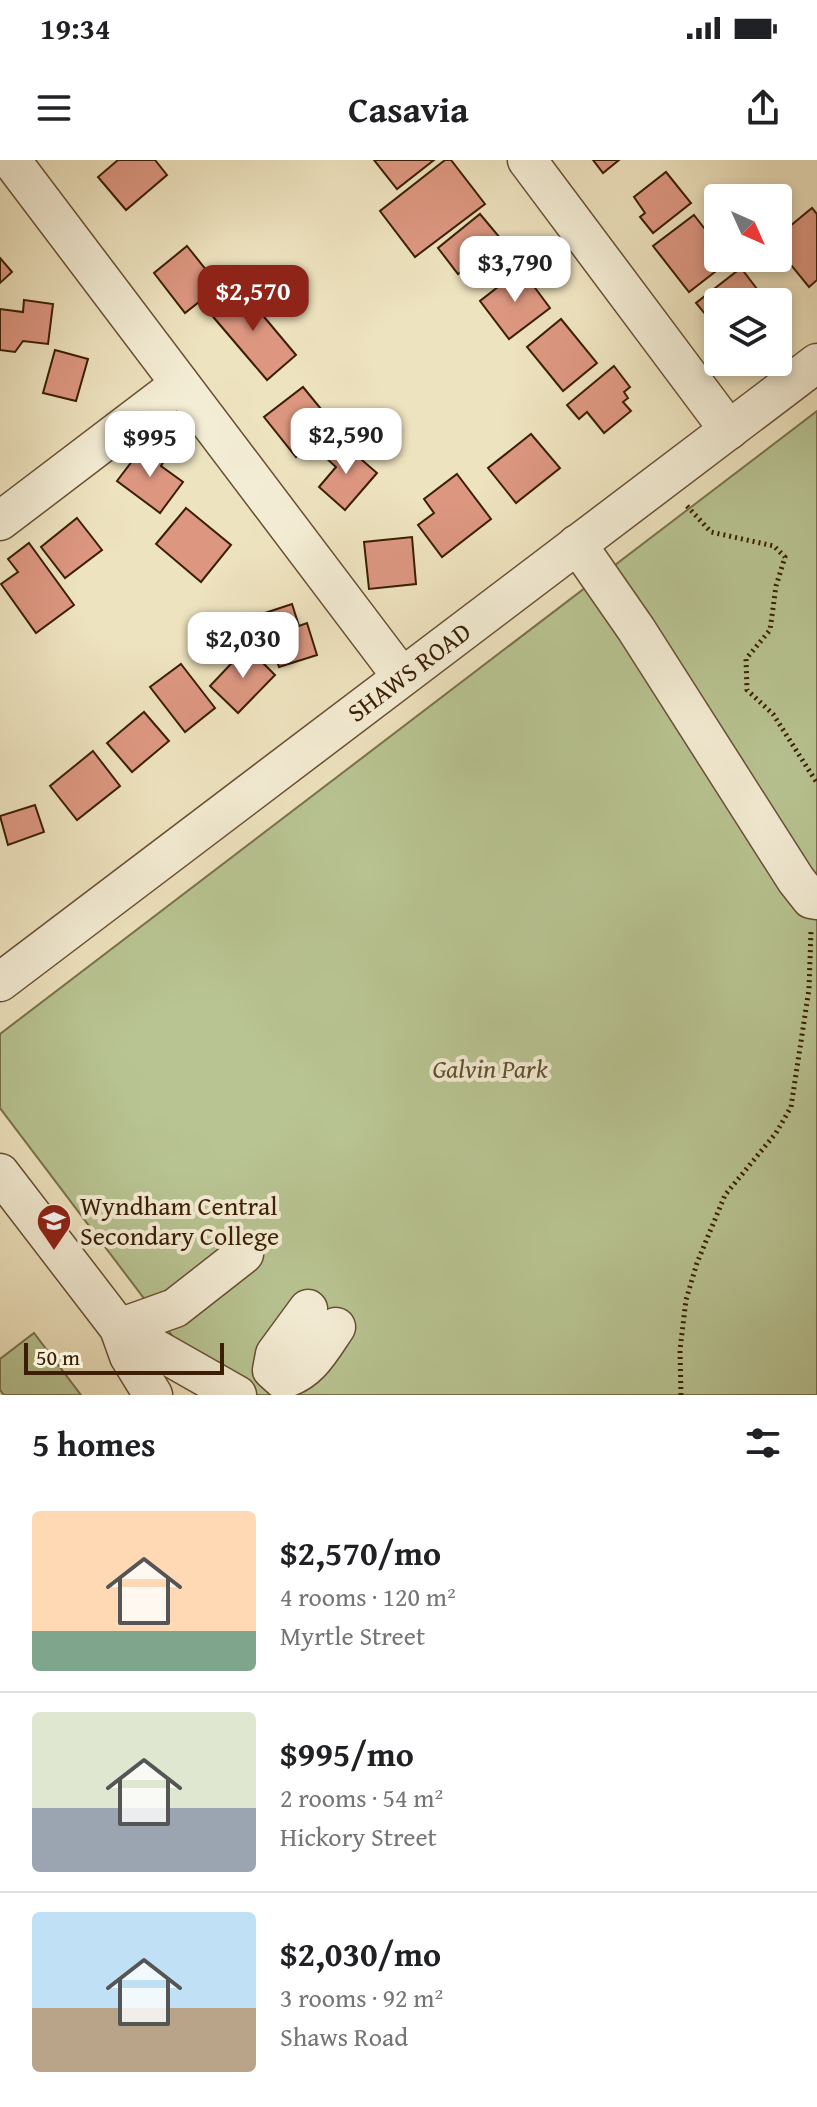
<!DOCTYPE html>
<html lang="en">
<head>
<meta charset="utf-8">
<style>
	body { margin:0; font-family:"Gentium Book Plus",serif; background:#f6f6f6; color:#202124; height:100vh; display:flex; flex-direction:column; font-size:30px; white-space:nowrap }
	* { box-sizing:border-box; margin:0 }
	p { font-size:26px; color:#757577 }
	.icon { flex:none; width:44px; height:44px; fill:none; stroke:currentColor; stroke-width:2; stroke-linecap:round; stroke-linejoin:round }
	.map { position:relative; height:1235px; overflow:hidden }
	.sheet { display:flex; flex-direction:column; background:#fff; flex:1 }
	.sheet>* { flex:none }
	.needle { width:52px; rotate:135deg }
	.fabs { position:absolute; left:704px; top:24px; display:grid; gap:16px }
	.fabs a { display:grid; place-items:center; width:88px; height:88px; border-radius:8px; background:#fff; box-shadow:0 4px 12px #0003; font-size:40px }
	.scale { position:absolute; left:24px; bottom:20px; width:200px; box-sizing:border-box; padding-left:8px; border:4px solid #3b1e04; border-top:0; font-size:22px; line-height:28px; white-space:nowrap; color:#3b1e04; -webkit-text-stroke:6px #f4edd5; paint-order:stroke }
	.price { position:absolute; translate:-50% -68px; padding:0 18px; border-radius:16px; background:#fff; color:#222; font-size:26px; line-height:52px; filter:drop-shadow(0 2px 4px #0008) }
	.price::after { content:''; position:absolute; left:50%; top:48px; width:24px; height:18px; margin-left:-12px; background:inherit; clip-path:polygon(0 0,100% 0,50% 100%) }
	.price.active { background:#8f2418; color:#fff }
	ul { padding:0; list-style:none }
	li { display:flex; align-items:center; gap:24px; height:200px; padding:0 32px }
	li+li { border-top:2px solid #e0e0e0 }
	li span { display:grid; place-items:center; flex:none; width:224px; height:160px; border-radius:8px; color:#555 }
	li>.icon { margin-inline-start:auto }
	span .icon { width:96px; height:96px; fill:#fffc; stroke-width:1 }
	li b { font-size:34px }
	h2 { display:flex; justify-content:space-between; align-items:center; height:96px; padding:0 32px; font-size:34px }
	.status { display:flex; justify-content:space-between; align-items:center; height:56px; padding:0 40px; background:#fff; direction:ltr }
	.status svg { height:22px; fill:currentColor }
	header { display:flex; justify-content:space-between; align-items:center; height:104px; padding:0 32px; background:#fff; font-size:36px; font-weight:600 }
	.map>svg:first-child { display:block }
	.green { fill:#b8c492; stroke:#7a714b; stroke-width:2 }
	.building { fill:#dd9781; stroke:#3b1e04; stroke-width:2 }
	.lines { fill:none; stroke-linecap:round; stroke-linejoin:round }
	.minor-casing { stroke:#684f33; stroke-width:41 }
	.path { stroke:#3b1e04; stroke-width:5; stroke-dasharray:2 4; stroke-linecap:butt }
	.minor { stroke:#f4edd5; stroke-width:38 }
	.labels { text-anchor:middle; stroke-width:8; stroke-linejoin:round; paint-order:stroke }
	.street-label { font-size:26px; fill:#3b1e04; stroke:#f4edd5 }
	.park-label { font-size:26px; font-style:italic; fill:#60502f; stroke:#f4edd5 }
	.poi-label { font-size:26px; fill:#3b1e04; stroke:#f4edd5; text-anchor:start }
</style>
</head>
<body>
<div class="status"><b>19:34</b><svg viewBox="0 0 49 12"><path d="M0 12V9h3v3zM5 12V6h3v6zM10 12V3h3v9zM15 12V0h3v12zM26 1h20v11H26zM47 4h2v5h-2z"/></svg></div>
<header><svg class="icon" aria-label="menu" viewBox="0 0 24 24"><path d="M4 6h16M4 12h16M4 18h16"/></svg>Casavia<svg class="icon" aria-label="share" viewBox="0 0 24 24"><path d="M12 15V3M7 8l5-5 5 5M5 13v7h14v-7"/></svg></header>
<div class="map">
<svg width="817" height="1235" viewBox="0 0 817 1235">
	<rect width="100%" height="100%" fill="#eee3bf"/>
	<filter id="stains"><feTurbulence type="fractalNoise" baseFrequency=".0025" numOctaves="4"/><feColorMatrix values="0 0 0 0 .2 0 0 0 0 .09 0 0 0 0 .02 0 0 0 .5 -.17"/></filter>
	<radialGradient id="worn" r=".72"><stop offset=".6" stop-color="#630" stop-opacity="0"/><stop offset="1" stop-color="#630" stop-opacity=".3"/></radialGradient>
	<g class="green">
		<path d="M817,251V1235H217L0,948V874Z"/>
		<path d="M34,1173L81,1235H4L0,1230V1199Z"/>
	</g>
	<g class="building">
		<path d="M118,0H155L167,15L126,50L98,17Z"/>
		<path d="M374,0H434L397,29Z"/>
		<path d="M445,0H451L485,44L415,97L380,51Z"/>
		<path d="M593,0H619L603,13Z"/>
		<path d="M666,12L691,43L653,73L640,57L645,53L634,37Z"/>
		<path d="M812,48L817,54V120L809,127L778,89V76Z"/>
		<path d="M480,54L501,79L458,114L438,88Z"/>
		<path d="M694,55L718,86V98L729,101L689,132L653,86Z"/>
		<path d="M187,86L219,126L185,153L154,113Z"/>
		<path d="M0,98L12,112L0,123Z"/>
		<path d="M741,108L767,142H718V158L710,160L696,143Z"/>
		<path d="M521,109L550,148L509,179L480,141Z"/>
		<path d="M239,127L296,195L267,220L209,152Z"/>
		<path d="M24,140L53,144L48,184L23,181L15,192L0,190V149L23,152Z"/>
		<path d="M561,159L597,203L563,231L527,187Z"/>
		<path d="M55,190L88,199L76,241L43,233Z"/>
		<path d="M614,206L630,227L624,232L628,238L623,242L631,251L604,273L587,252L579,259L567,245Z"/>
		<path d="M303,227L335,266L296,297L264,257Z"/>
		<path d="M531,274L560,308L516,343L488,308Z"/>
		<path d="M340,281L377,313L345,350L319,327L336,307L326,298Z"/>
		<path d="M146,283L166,298L161,306L183,322L160,353L117,321Z"/>
		<path d="M457,314L491,359L442,397L418,365L434,353L424,339Z"/>
		<path d="M186,348L231,385L201,422L156,384Z"/>
		<path d="M77,358L102,390L65,418L41,387Z"/>
		<path d="M412,377L416,424L369,429L364,382Z"/>
		<path d="M29,383L74,445L36,473L1,424L18,412L8,399Z"/>
		<path d="M292,444L299,466L307,463L317,495L279,507L262,454Z"/>
		<path d="M247,487L275,515L238,553L210,526Z"/>
		<path d="M181,504L215,548L185,572L150,527Z"/>
		<path d="M144,552L169,581L132,612L107,583Z"/>
		<path d="M93,591L120,626L77,660L50,626Z"/>
		<path d="M35,645L44,672L8,685L0,656Z"/>
	</g>
	<g class="lines">
		<g class="minor-casing">
			<g id="minor">
				<path d="M11,0L402,517"/>
				<path d="M527,0L729,270"/>
				<path d="M0,361L180,224"/>
				<path d="M577,384L636,469L796,720L811,739L817,740"/>
				<path d="M0,822L817,203"/>
				<path d="M0,1013L119,1168L129,1196L153,1235"/>
				<path d="M308,1149L275,1194L272,1210L282,1219C309,1213 321,1189 336,1167"/>
				<path d="M119,1168L175,1148L244,1094"/>
				<path d="M119,1168L237,1235"/>
			</g>
		</g>
		<g class="path">
			<path d="M687,346L711,372L774,386L785,397L776,426L770,470L746,499L747,530L773,554L817,623"/>
			<path d="M681,1235L680,1190L686,1140L697,1103L725,1035L776,973L791,947L809,829L811,771"/>
		</g>
		<use href="#minor" class="minor"/>
	</g>
	<defs>
		<g id="school-pin" transform="scale(1.8)"><path d="M0 17L-7.5 6A9.5 9.5 0 1 1 7.5 6Z" fill="#8f2418" stroke="#f4edd5"/><path d="M0-5L7-2L0 1L-7-2ZM-4 1L0 2.5L4 1V4Q0 6-4 4Z" fill="#fff"/></g>
	</defs>
	<g fill-rule="evenodd">
		<use href="#school-pin" x="54" y="1061"/>
	</g>
	<g class="labels">
		<g class="street-label">
			<text transform="translate(409 512) rotate(-37)" y="9">SHAWS ROAD</text>
		</g>
		<g class="park-label">
			<text x="490" y="918">Galvin Park</text>
		</g>
		<g class="poi-label">
			<text x="80" y="1055">Wyndham Central<tspan x="80" dy="30">Secondary College</tspan></text>
		</g>
	</g>
	<rect width="100%" height="100%" filter="url(#stains)"/>
	<rect width="100%" height="100%" fill="url(#worn)"/>
</svg>
<div class="fabs">
<a><svg class="needle" viewBox="-14 -14 28 28"><path d="M0-13l5 13h-10z" fill="#e53935"/><path d="M0 13l5-13h-10z" fill="#757577"/></svg></a>
<a><svg class="icon" aria-label="layers" viewBox="0 0 24 24"><path d="M12 4l9 5-9 5-9-5zM3 14l9 5 9-5"/></svg></a>
</div>
<div class="scale">50 m</div>
<b class="price" style="left:515px;top:144px">$3,790</b>
<b class="price active" style="left:253px;top:173px">$2,570</b>
<b class="price" style="left:346px;top:316px">$2,590</b>
<b class="price" style="left:150px;top:319px">$995</b>
<b class="price" style="left:243px;top:520px">$2,030</b>
</div>
<section class="sheet">
<h2>5 homes<svg class="icon" aria-label="filters" viewBox="0 0 24 24"><path d="M4 7h16M4 17h16"/><circle cx="9" cy="7" r="2"/><circle cx="15" cy="17" r="2"/></svg></h2>
<ul>
<li><span style="background:linear-gradient(#ffd9b3 75%,#7fa58c 0)"><svg class="icon" aria-label="home" viewBox="0 0 24 24"><path d="M3 11l9-7 9 7M6 9v11h12V9"/></svg></span><div><b>$2,570/mo</b><p>4 rooms · 120 m²</p><p>Myrtle Street</p></div></li>
<li><span style="background:linear-gradient(#dfe7d0 60%,#9aa5b1 0)"><svg class="icon" aria-label="home" viewBox="0 0 24 24"><path d="M3 11l9-7 9 7M6 9v11h12V9"/></svg></span><div><b>$995/mo</b><p>2 rooms · 54 m²</p><p>Hickory Street</p></div></li>
<li><span style="background:linear-gradient(#bfe0f5 60%,#b9a48a 0)"><svg class="icon" aria-label="home" viewBox="0 0 24 24"><path d="M3 11l9-7 9 7M6 9v11h12V9"/></svg></span><div><b>$2,030/mo</b><p>3 rooms · 92 m²</p><p>Shaws Road</p></div></li>
</ul>
</section>
</body>
</html>
